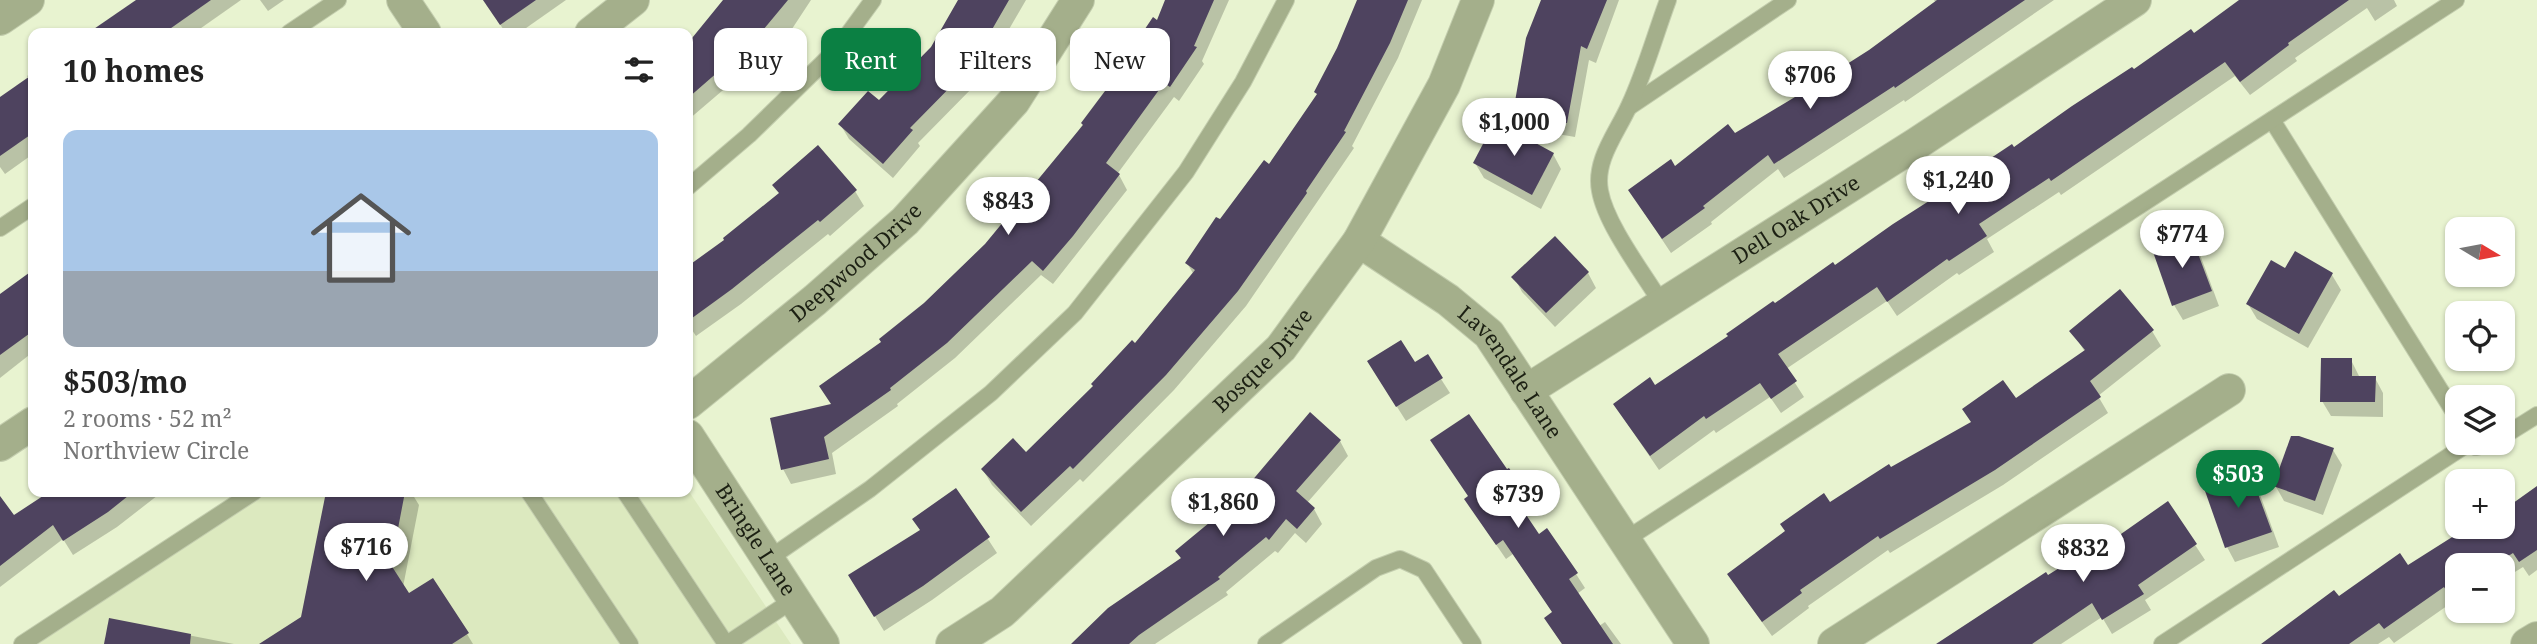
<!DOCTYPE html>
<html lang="en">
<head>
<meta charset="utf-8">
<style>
	body { margin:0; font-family:"Noto Serif",serif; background:#f2f2f2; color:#222; height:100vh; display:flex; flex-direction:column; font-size:26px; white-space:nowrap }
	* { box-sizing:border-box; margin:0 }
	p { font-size:23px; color:#767676 }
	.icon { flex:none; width:38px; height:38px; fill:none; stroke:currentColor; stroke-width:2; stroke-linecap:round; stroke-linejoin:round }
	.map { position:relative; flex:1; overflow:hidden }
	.sheet { position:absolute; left:28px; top:28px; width:665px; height:469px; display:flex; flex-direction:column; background:#fff; border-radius:14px; box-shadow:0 2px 5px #0004 }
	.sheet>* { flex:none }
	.banner { position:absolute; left:714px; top:28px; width:665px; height:63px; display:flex; gap:14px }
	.needle { width:46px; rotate:100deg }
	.tools { position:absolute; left:2445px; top:217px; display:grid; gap:14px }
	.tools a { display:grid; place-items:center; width:70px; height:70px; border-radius:14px; background:#fff; box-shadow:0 2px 5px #0004; font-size:35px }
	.price { position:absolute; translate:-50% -60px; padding:0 16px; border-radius:24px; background:#fff; color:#222; font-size:23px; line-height:46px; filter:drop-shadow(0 2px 4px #0008) }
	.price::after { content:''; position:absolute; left:50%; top:42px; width:21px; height:16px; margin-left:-10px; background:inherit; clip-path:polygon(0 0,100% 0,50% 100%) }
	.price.on { background:#0b8043; color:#fff }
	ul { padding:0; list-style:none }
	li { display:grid; align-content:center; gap:14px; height:371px; padding:0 35px }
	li+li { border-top:2px solid #e0e0e0 }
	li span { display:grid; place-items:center; height:217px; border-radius:14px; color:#555 }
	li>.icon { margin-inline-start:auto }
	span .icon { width:126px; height:126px; fill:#fffc; stroke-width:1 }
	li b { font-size:30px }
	h2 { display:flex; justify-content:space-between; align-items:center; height:84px; padding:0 35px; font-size:30px }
	.tag { padding:0 24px; border-radius:14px; background:#fff; box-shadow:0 2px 5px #0004; font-size:24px; line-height:63px }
	.tag.on { background:#0b8043; color:#fff }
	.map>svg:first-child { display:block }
	.built { fill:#dce9bf }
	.shadow { fill:#0003 }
	.building { fill:#4e435f }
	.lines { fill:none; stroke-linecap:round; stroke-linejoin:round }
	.service-casing { stroke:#c3cdae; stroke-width:18 }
	.minor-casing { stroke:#c3cdae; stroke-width:34 }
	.service { stroke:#a4af8b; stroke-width:16 }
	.minor { stroke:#a4af8b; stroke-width:32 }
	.labels { text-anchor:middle; stroke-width:7; stroke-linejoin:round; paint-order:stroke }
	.street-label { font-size:21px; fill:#1c2013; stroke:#fff }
</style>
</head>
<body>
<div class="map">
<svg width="2537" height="644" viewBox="0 0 2537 644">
	<rect width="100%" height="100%" fill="#e8f3d0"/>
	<path class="built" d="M688,490L791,644H14L238,492H688Z"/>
	<g class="shadow">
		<path d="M139,0H241L194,33H90Z"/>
		<path d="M260,0H284L268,11Z"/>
		<path d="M483,0H566L519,33H506Z"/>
		<path d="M738,0H811L788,35L783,31L735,89L729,85L688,120V46L724,2Z"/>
		<path d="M960,0H1026L979,81L918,143L920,146L893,178L849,139L840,124L879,103L932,48Z"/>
		<path d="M1167,0H1229L1202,61L1204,64L1179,101L1174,97L1118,173L1127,190L1053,284L1041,275L955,358L897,404L898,406L832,453L836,474L791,484L783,469L833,406L925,305L987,245L1045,176L1158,22Z"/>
		<path d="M1359,0H1422L1398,58L1352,146L1354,148L1246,306L1174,390L1083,482L1080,479L1031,526L992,485L983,470L1026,454L1135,345L1194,275L1187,263L1269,166L1318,95Z"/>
		<path d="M1543,0H1619L1596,63L1589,60L1575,137L1523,128L1515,113Z"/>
		<path d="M1934,0H2054L1905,102L1904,100L1784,178L1778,169L1711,222L1712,224L1671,253L1639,205L1675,168L1735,135L1870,51L1936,3Z"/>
		<path d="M2242,0H2394L2397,6L2375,21L2367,8L2295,58L2297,61L2250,95L2235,76L2061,195L2059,192L1987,239L1994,252L1959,275L1957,273L1897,316L1887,301L1786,369L1804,397L1781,413L1770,397L1716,433L1714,430L1659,470L1624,419L1655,387L2014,149L2133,72L2193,36Z"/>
		<path d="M33,72V154L5,174L0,167V99L29,79L27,76Z"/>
		<path d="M1553,154L1561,169L1541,209L1484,178L1475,163Z"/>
		<path d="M855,191L864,206L830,236L828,234L741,304L696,336L688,324V268L726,241Z"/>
		<path d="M2191,237L2199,252L2219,306L2183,320L2174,305Z"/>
		<path d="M2286,271L2332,275L2341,290L2308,348L2257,319L2248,304Z"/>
		<path d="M33,273V352L0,378V296Z"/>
		<path d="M1588,273L1596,288L1555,327L1522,292L1514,277Z"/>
		<path d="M2072,331H2152L2161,346L2098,396L2108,413L2003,485L1890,553L1888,550L1808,606L1809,608L1772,636L1738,589L1829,504L2016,401L2085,352Z"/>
		<path d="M2351,360L2360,378H2375L2383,393V417L2331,416L2322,401Z"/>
		<path d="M1414,364L1441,379L1450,393L1406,421L1378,377Z"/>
		<path d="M1340,441L1348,456L1307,503L1314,509L1322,524L1306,543L1295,533L1278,553L1275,551L1226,592L1228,595L1155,644H1073L1182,560L1177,552Z"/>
		<path d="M2333,450L2342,465L2323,515L2284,501L2275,485Z"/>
		<path d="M1508,470L1529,503L1520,509L1539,536L1576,574L1585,588L1577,594L1599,626L1605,622L1621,644H1562L1546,619L1554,614L1513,554L1506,559L1475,514Z"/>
		<path d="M2249,474L2258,489L2279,547L2235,562L2227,547Z"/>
		<path d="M2537,489V570L2529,576L2523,567L2502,580V565H2457V605L2454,601L2394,643L2389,637L2378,644H2263L2338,599L2408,567L2471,527H2502V501L2507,498L2513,506Z"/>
		<path d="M956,490L997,553L932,600L884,631L859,590L921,531Z"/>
		<path d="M52,492H162L117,527L73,555L63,539L0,587V516L13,517Z"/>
		<path d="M327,492H411L419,505L403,587L409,595L467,634L473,644H262L303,618Z"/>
		<path d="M2168,504L2205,560L2145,600L2151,610L2112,634L2102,617L2061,644H1939L2047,577L2111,543Z"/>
		<path d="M110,620L234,644H106Z"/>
	</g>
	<g class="building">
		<path d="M136,0H211L164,33H88Z"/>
		<path d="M483,0H536L500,25Z"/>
		<path d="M723,0H788L725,76L719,71L688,98V43Z"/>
		<path d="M958,0H1009L971,66L910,128L913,130L883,164L838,124L868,91L879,100L931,47Z"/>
		<path d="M1165,0H1214L1194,46L1197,47L1170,87L1164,83L1106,163L1120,174L1073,236L1043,271L1032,261L947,343L890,388L891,390L824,437L829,459L781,470L770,418L831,404L819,386L881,342L879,339L924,303L985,244L1083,125L1081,123L1129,59L1126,57L1153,17L1157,20Z"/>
		<path d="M1357,0H1408L1390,43L1344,131L1346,132L1306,191L1307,193L1238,291L1166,375L1073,469L1070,466L1021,512L981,469L1013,438L1026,452L1093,386L1091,384L1132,340L1135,343L1195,270L1185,263L1216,217L1220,219L1264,160L1269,164L1317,94L1314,92L1337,48Z"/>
		<path d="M1541,0H1607L1587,49L1581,46L1567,123L1513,113L1526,38Z"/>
		<path d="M1937,0H2025L1895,88L1894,86L1774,164L1768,155L1703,206L1705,208L1662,239L1628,190L1671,159L1675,166L1728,124L1735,133L1800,94L1869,50Z"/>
		<path d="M2239,0H2349L2288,43L2289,45L2240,82L2225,62L2051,181L2049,178L1979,224L1987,236L1949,261L1947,259L1887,302L1877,287L1812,331L1778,354L1797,381L1771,399L1760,383L1706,419L1704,416L1650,456L1613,404L1650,377L1655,385L1728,336L1726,334L1773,301L1775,303L1833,262L1835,265L1893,224L1965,178L1964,176L2012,144L2014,147L2072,106L2132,67L2134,69L2191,29L2194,33Z"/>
		<path d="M33,74V133L0,156V97Z"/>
		<path d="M1495,121L1554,153L1532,195L1473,163Z"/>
		<path d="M818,145L857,190L820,222L818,220L732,289L688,321V266L724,240L723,238L779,193L772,185Z"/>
		<path d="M2191,235L2212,291L2172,306L2152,249Z"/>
		<path d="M1555,236L1589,272L1546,313L1511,277Z"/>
		<path d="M2295,251L2333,273L2299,334L2246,304L2271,260L2285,268Z"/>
		<path d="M33,270V331L0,355V294Z"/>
		<path d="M2120,289L2154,330L2090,381L2101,397L1995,470L1880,539L1878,536L1800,590L1802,593L1762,622L1727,574L1785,531L1780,524L1824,493L1830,502L1889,464L1891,467L1971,422L1962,409L2003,380L2016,398L2085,350L2069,331Z"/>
		<path d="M1401,340L1415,362L1428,354L1443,378L1396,407L1367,361Z"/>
		<path d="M2321,358H2352V376H2376L2375,402H2320Z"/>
		<path d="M1310,412L1341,440L1296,491L1315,508L1297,529L1286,519L1269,540L1266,537L1218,577L1220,579L1139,635L1129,644H1071L1108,608L1181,558L1175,551L1215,518L1218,521Z"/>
		<path d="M1469,414L1507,469L1509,468L1522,487L1512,494L1539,534L1547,528L1578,573L1569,579L1613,644H1562L1544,618L1552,612L1503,540L1496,545L1464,499L1468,496L1430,440Z"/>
		<path d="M2291,436H2299L2334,448L2315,501L2273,486Z"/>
		<path d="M2250,472L2272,532L2225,548L2204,488Z"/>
		<path d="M2537,486V550L2519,562L2513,553L2494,565H2457V607L2444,587L2384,629L2379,623L2349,644H2261L2334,590L2339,596L2400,553L2408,565L2468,527H2502V511Z"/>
		<path d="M956,488L990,537L923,586L874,617L848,575L920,530L912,519Z"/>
		<path d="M49,492H133L108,512L63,541L53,525L0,566V496L14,515Z"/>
		<path d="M326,492H405L391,565L409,593L433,578L469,633L452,644H259L301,617Z"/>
		<path d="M2168,501L2197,544L2138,585L2144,594L2102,620L2092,603L2032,644H1936L2046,572L2048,575L2109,537L2111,541Z"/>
		<path d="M109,618L191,634L190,644H104Z"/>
	</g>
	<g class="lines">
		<g class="service-casing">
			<g id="service">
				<path d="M289,33L338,0"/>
				<path d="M1629,107L1788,0"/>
				<path d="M2272,120L2457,417"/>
				<path d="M688,187L749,135L838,48L873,0"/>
				<path d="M0,228L33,206"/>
				<path d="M1662,304C1644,274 1606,225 1600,191C1594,160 1617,133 1629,106C1645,72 1655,35 1668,0"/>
				<path d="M2502,437L2537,415"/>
				<path d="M2473,443L2476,447L2491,443"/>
				<path d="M529,492L630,644"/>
				<path d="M625,492L726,644"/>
				<path d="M1625,540L2456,0"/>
				<path d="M767,560L870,489L991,393L1075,313L1186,172L1243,82L1286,0"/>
				<path d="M22,644L254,492"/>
				<path d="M727,644L793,600"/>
				<path d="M1266,644L1376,568L1400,559L1424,570L1473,644"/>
				<path d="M2162,644L2469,443"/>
			</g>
		</g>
		<g class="minor-casing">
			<g id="minor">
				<path d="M403,0L425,33"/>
				<path d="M0,19L28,0"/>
				<path d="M591,33L633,0"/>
				<path id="s1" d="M1359,241L1448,300L1489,334L1693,644"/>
				<path id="s2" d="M1526,391L1916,144L2135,0"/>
				<path id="s3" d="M688,403L815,300L905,221L1014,101L1078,0"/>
				<path id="s4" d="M688,436L823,644"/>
				<path d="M0,445L33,423"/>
				<path id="s5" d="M952,644L1002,612L1281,348L1359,241L1444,85L1478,0"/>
				<path d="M1834,644L2229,390"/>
				<path d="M2527,644L2537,638"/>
			</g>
		</g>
		<use href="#service" class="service"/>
		<use href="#minor" class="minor"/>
	</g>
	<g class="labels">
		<g class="street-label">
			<text dy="7" stroke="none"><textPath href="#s2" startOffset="320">Dell Oak Drive</textPath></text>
			<text dy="7" stroke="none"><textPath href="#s3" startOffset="219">Deepwood Drive</textPath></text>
			<text dy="7" stroke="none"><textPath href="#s5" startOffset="422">Bosque Drive</textPath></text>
			<text dy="7" stroke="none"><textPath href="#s1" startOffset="203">Lavendale Lane</textPath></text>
			<text dy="7" stroke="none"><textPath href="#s4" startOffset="124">Bringle Lane</textPath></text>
		</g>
	</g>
</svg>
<div class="tools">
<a><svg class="needle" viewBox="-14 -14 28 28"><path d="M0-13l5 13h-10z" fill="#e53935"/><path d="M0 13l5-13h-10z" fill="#767676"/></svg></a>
<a><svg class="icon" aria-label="locate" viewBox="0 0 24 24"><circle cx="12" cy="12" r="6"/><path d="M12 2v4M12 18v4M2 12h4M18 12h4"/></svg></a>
<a><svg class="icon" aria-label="layers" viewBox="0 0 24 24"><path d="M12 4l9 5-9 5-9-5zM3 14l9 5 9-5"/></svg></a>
<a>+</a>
<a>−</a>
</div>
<b class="price" style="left:1810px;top:111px">$706</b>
<b class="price" style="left:1514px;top:158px">$1,000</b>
<b class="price" style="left:1958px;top:216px">$1,240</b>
<b class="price" style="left:1008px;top:237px">$843</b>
<b class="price" style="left:2182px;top:270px">$774</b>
<b class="price on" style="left:2238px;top:510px">$503</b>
<b class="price" style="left:1518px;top:530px">$739</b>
<b class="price" style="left:1223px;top:538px">$1,860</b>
<b class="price" style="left:366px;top:583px">$716</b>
<b class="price" style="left:2083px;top:584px">$832</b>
<div class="banner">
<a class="tag">Buy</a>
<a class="tag on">Rent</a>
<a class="tag">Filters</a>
<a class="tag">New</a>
</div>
<section class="sheet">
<h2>10 homes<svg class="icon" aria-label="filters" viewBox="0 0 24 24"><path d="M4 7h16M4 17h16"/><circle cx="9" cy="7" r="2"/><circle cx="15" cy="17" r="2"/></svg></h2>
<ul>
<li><span style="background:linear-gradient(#a9c7e8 65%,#9aa5b1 0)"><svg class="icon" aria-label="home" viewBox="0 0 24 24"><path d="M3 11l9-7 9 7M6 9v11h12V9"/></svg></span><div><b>$503/mo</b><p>2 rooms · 52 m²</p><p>Northview Circle</p></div></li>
</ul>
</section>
</div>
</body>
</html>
